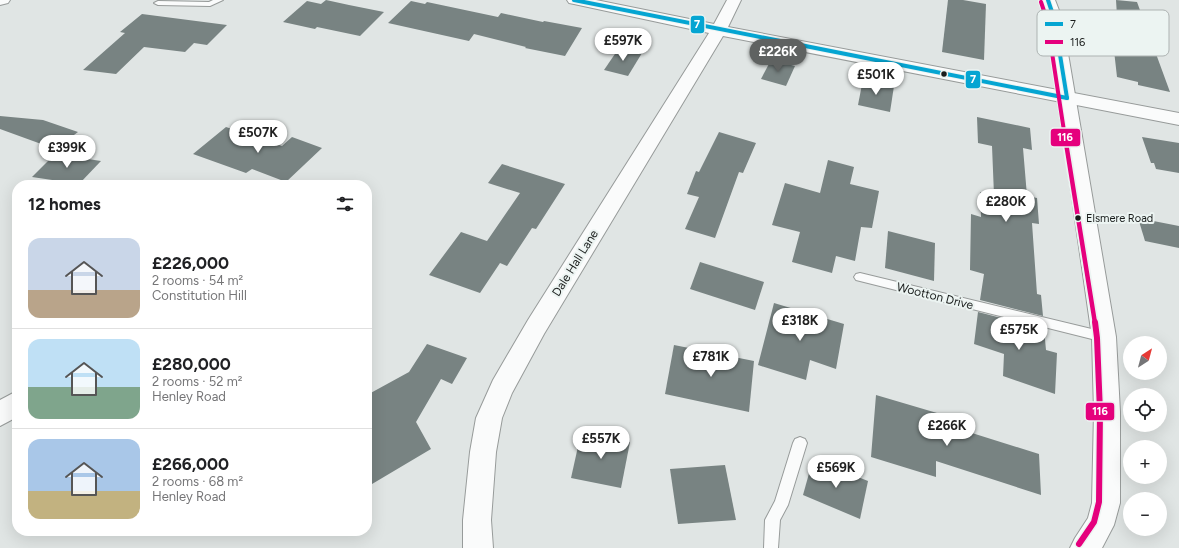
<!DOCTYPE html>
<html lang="en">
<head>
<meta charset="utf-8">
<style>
	body { margin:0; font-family:Figtree,sans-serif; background:#f2f2f2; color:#202124; height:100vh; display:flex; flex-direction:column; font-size:15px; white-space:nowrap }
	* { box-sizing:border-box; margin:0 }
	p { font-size:13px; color:#757577 }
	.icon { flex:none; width:22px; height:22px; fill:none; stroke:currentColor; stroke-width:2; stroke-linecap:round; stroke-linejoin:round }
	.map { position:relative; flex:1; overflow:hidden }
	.sheet { position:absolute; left:12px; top:180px; width:360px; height:356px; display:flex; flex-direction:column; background:#fff; border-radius:16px; box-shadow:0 4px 16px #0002 }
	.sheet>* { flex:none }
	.needle { width:26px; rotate:36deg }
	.buttons { position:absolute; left:1123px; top:336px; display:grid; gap:8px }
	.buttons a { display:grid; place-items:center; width:44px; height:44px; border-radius:50%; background:#fff; box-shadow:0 4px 16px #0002; font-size:20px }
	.price { position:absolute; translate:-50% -34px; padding:0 9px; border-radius:14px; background:#fff; color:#222; font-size:13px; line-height:26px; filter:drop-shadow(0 1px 2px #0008) }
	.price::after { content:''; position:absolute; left:50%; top:24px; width:12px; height:9px; margin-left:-6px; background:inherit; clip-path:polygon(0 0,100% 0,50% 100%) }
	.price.selected { background:#5f6261; color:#fff }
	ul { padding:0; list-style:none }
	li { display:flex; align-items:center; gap:12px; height:100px; padding:0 16px }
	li+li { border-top:1px solid #e0e0e0 }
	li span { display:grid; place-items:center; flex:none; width:112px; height:80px; border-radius:12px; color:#555 }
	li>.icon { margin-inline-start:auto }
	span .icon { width:48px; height:48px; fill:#fffc; stroke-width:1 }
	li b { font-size:17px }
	h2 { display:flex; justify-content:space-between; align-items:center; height:48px; padding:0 16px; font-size:17px }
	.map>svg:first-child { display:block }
	.building { fill:#788382 }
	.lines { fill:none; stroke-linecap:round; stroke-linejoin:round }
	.lane-casing { stroke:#979b9a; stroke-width:2 }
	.street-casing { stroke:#979b9a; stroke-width:2 }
	.secondary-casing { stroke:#979b9a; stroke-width:2 }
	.lane { fill:#fafbfb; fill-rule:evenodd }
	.street { fill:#fafbfb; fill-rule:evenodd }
	.secondary { fill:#fafbfb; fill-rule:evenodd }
	.bus-1-casing { stroke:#ecf4f2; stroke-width:6 }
	.bus-2-far2-casing { stroke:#ecf4f2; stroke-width:6 }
	.bus-2-far1-casing { stroke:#ecf4f2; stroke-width:8 }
	.bus-2-casing { stroke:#ecf4f2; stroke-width:9 }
	.bus-1 { stroke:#05a5d2; stroke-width:4 }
	.bus-2-far2 { stroke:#e5007d; stroke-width:4 }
	.bus-2-far1 { stroke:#e5007d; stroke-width:4.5 }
	.bus-2 { stroke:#e5007d; stroke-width:6 }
	.bus-dot { fill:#191c1b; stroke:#ecf4f2; stroke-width:1.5 }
	.labels { text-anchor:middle; stroke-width:4; stroke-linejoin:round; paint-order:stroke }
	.bus-label { font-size:11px; fill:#191c1b; stroke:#ecf4f2; text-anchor:start }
	.street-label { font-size:12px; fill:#191c1b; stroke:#ecf4f2 }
	.key { fill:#ecf4f2; stroke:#adb3b2; stroke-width:1 }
	.key-label { font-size:11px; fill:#191c1b }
	.line-badge { stroke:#ecf4f2; stroke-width:1.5 }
	.badge-label { font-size:11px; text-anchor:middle; font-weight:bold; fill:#fff }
</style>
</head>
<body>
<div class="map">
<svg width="1179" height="548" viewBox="0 0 1179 548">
	<rect width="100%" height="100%" fill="#e0e5e4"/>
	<g class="building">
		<path d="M326,0L349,5L384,12L360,36L317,27L315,29L283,22L307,1L321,4Z"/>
		<path d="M948,0H963L986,4L984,60L942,52Z"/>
		<path d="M1116,0L1137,2L1170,92L1138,85V82L1117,77L1111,24L1120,26L1117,16Z"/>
		<path d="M411,1L425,4L427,2L498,17L501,13L543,22L544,21L582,28L565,56L525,48L526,47L474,34L469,41L388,23Z"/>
		<path d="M142,14L227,25L207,45L194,43L185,52L144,47L116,74L83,70L125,33L120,32Z"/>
		<path d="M619,48L642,53L628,76L604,70Z"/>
		<path d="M771,60L795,66L786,86L761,79Z"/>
		<path d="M863,79L894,86L890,112L858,105Z"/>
		<path d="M0,116L43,120L78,132L55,149L0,129Z"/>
		<path d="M977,117L1030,128L1032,150L1023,148L1027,196L1037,198L1039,224L1032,223L1037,294L1041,295L1043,316L980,300L984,274L970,270L971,214L981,217L980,192L994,195L992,146L978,143Z"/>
		<path d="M226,127L282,146L292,137L322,148L286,182L252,169L246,173L193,154Z"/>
		<path d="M719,132L756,143L743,173L739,172L715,238L685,229L699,197L687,194L696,171L699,172Z"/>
		<path d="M1142,137L1179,143V173L1156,169L1154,163H1151Z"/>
		<path d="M55,154L101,161L79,184L32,177Z"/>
		<path d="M828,160L854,167L850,184L879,191L872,228L861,227L855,261L836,256L832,273L792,262L800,232L772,225L785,183L820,193Z"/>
		<path d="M502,164L565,184L536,229L532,228L507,266L500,263L480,293L429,275L461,232L487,241L520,193L488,183Z"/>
		<path d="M1138,218L1179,226V248L1145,241Z"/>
		<path d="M888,231L935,243L934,281L885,268Z"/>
		<path d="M700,262L764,282L755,310L690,289Z"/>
		<path d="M774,303L844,324L836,369L810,360L806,380L758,365Z"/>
		<path d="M978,312L1044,329L1046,350L1057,353L1055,394L1003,376L1004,354L974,344Z"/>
		<path d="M427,344L467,358L452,384L441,379L416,422L431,449L367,487V395L409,372Z"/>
		<path d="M674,345L754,361L749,412L665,394Z"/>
		<path d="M876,395L937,413V422L1039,454L1041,495L936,461V477L871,457Z"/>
		<path d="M581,433L630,442L621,488L571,478Z"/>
		<path d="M813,459L868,481L860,519L803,495Z"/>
		<path d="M725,465L736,520L678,524L670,469Z"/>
	</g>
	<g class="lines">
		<g class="lane-casing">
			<g id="lane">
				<path d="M213,0H223L210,6L158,5L154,3L158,1L209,2Z"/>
				<path d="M860,273L1104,332L1108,333L1110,337L1108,341L1104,342L856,280L854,277L856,274Z"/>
				<path d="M800,437L805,439L807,443L788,505L780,520L778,548H764L765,520L775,501L793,443L795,439Z"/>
			</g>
		</g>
		<g class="street-casing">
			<g id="street">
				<path d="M0,0H10L8,3L0,5Z"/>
				<path d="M567,0H596L714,24L727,0H741L728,27L1179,113V125L723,36L544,334L512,393L502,418L496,452L491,520L493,548H463V520L470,452L476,418L493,380L528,320L709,33L574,4L569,3Z"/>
				<path d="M17,391V417L0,426V400Z"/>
			</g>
		</g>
		<g class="secondary-casing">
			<path id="secondary" d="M1041,0H1055L1062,18L1116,337L1120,412V503L1114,525L1102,548H1070L1075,538L1088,518L1092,503L1094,412L1092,337L1046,18Z"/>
		</g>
		<use href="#lane" class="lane"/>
		<use href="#street" class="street"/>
		<use href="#secondary" class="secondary"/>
		<g class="bus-1-casing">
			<g id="bus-1">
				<path d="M574,0L1067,98"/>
				<path d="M1048,0L1054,18L1067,98"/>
			</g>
		</g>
		<g class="bus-2-far2-casing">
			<path id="bus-2-far2" d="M1041,2L1047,20L1066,144"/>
		</g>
		<g class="bus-2-far1-casing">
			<path id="bus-2-far1" d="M1066,143L1095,323"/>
		</g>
		<g class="bus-2-casing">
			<path id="bus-2" d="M1079,544L1094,522L1099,502L1100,412L1097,338L1095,322"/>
		</g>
		<use href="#bus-1" class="bus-1"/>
		<use href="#bus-2-far2" class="bus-2-far2"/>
		<use href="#bus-2-far1" class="bus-2-far1"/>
		<use href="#bus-2" class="bus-2"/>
	</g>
	<g class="bus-dot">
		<circle cx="944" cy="74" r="3.5"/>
		<circle cx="1078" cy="218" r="3.5"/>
	</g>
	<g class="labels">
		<g class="bus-label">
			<text x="1086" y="222">Elsmere Road</text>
		</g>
		<g class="street-label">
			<text transform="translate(575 263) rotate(-58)" y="4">Dale Hall Lane</text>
			<text transform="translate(935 296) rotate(14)" y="4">Wootton Drive</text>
		</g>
	</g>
	<rect x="1037" y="10" width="132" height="46" rx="6" class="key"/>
	<rect x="1045" y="22" width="18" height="4" fill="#05a5d2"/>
	<rect x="1045" y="40" width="18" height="4" fill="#e5007d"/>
	<g class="key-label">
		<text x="1070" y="28">7</text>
		<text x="1070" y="46">116</text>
	</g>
	<g class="line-badge">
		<rect x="690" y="15" width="15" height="19" rx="4" fill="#05a5d2"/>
		<rect x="965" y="70" width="16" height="19" rx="4" fill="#05a5d2"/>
		<rect x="1050" y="128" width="31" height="19" rx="4" fill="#e5007d"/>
		<rect x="1085" y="402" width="30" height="19" rx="4" fill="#e5007d"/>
	</g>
	<g class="badge-label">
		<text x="697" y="28">7</text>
		<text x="973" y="83">7</text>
		<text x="1065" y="141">116</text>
		<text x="1100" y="415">116</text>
	</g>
</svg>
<div class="buttons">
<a><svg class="needle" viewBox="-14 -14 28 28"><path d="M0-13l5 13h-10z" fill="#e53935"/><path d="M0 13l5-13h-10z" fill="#757577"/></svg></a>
<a><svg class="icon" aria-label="locate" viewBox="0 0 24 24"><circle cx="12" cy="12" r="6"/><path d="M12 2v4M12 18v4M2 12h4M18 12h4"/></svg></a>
<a>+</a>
<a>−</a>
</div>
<b class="price" style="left:623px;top:62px">£597K</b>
<b class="price selected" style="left:778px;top:73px">£226K</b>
<b class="price" style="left:876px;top:96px">£501K</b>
<b class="price" style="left:258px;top:154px">£507K</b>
<b class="price" style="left:67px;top:169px">£399K</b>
<b class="price" style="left:1006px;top:223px">£280K</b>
<b class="price" style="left:800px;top:342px">£318K</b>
<b class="price" style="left:1019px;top:351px">£575K</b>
<b class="price" style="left:711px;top:378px">£781K</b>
<b class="price" style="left:947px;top:447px">£266K</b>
<b class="price" style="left:601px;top:460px">£557K</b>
<b class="price" style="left:836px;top:489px">£569K</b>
<section class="sheet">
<h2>12 homes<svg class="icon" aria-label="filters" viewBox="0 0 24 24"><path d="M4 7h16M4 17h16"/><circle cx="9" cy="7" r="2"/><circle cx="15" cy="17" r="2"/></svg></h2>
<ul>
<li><span style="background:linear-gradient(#c9d6e8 65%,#b9a48a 0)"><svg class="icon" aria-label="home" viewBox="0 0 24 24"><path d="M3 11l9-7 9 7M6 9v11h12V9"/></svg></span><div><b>£226,000</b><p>2 rooms · 54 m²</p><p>Constitution Hill</p></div></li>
<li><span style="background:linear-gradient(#bfe0f5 60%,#7fa58c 0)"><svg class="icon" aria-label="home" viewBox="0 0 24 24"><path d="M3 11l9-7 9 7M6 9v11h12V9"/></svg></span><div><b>£280,000</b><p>2 rooms · 52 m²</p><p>Henley Road</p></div></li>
<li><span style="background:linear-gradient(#a9c7e8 65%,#c2b280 0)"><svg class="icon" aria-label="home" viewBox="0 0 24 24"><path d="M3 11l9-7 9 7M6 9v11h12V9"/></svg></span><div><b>£266,000</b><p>2 rooms · 68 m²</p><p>Henley Road</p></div></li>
</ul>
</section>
</div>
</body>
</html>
